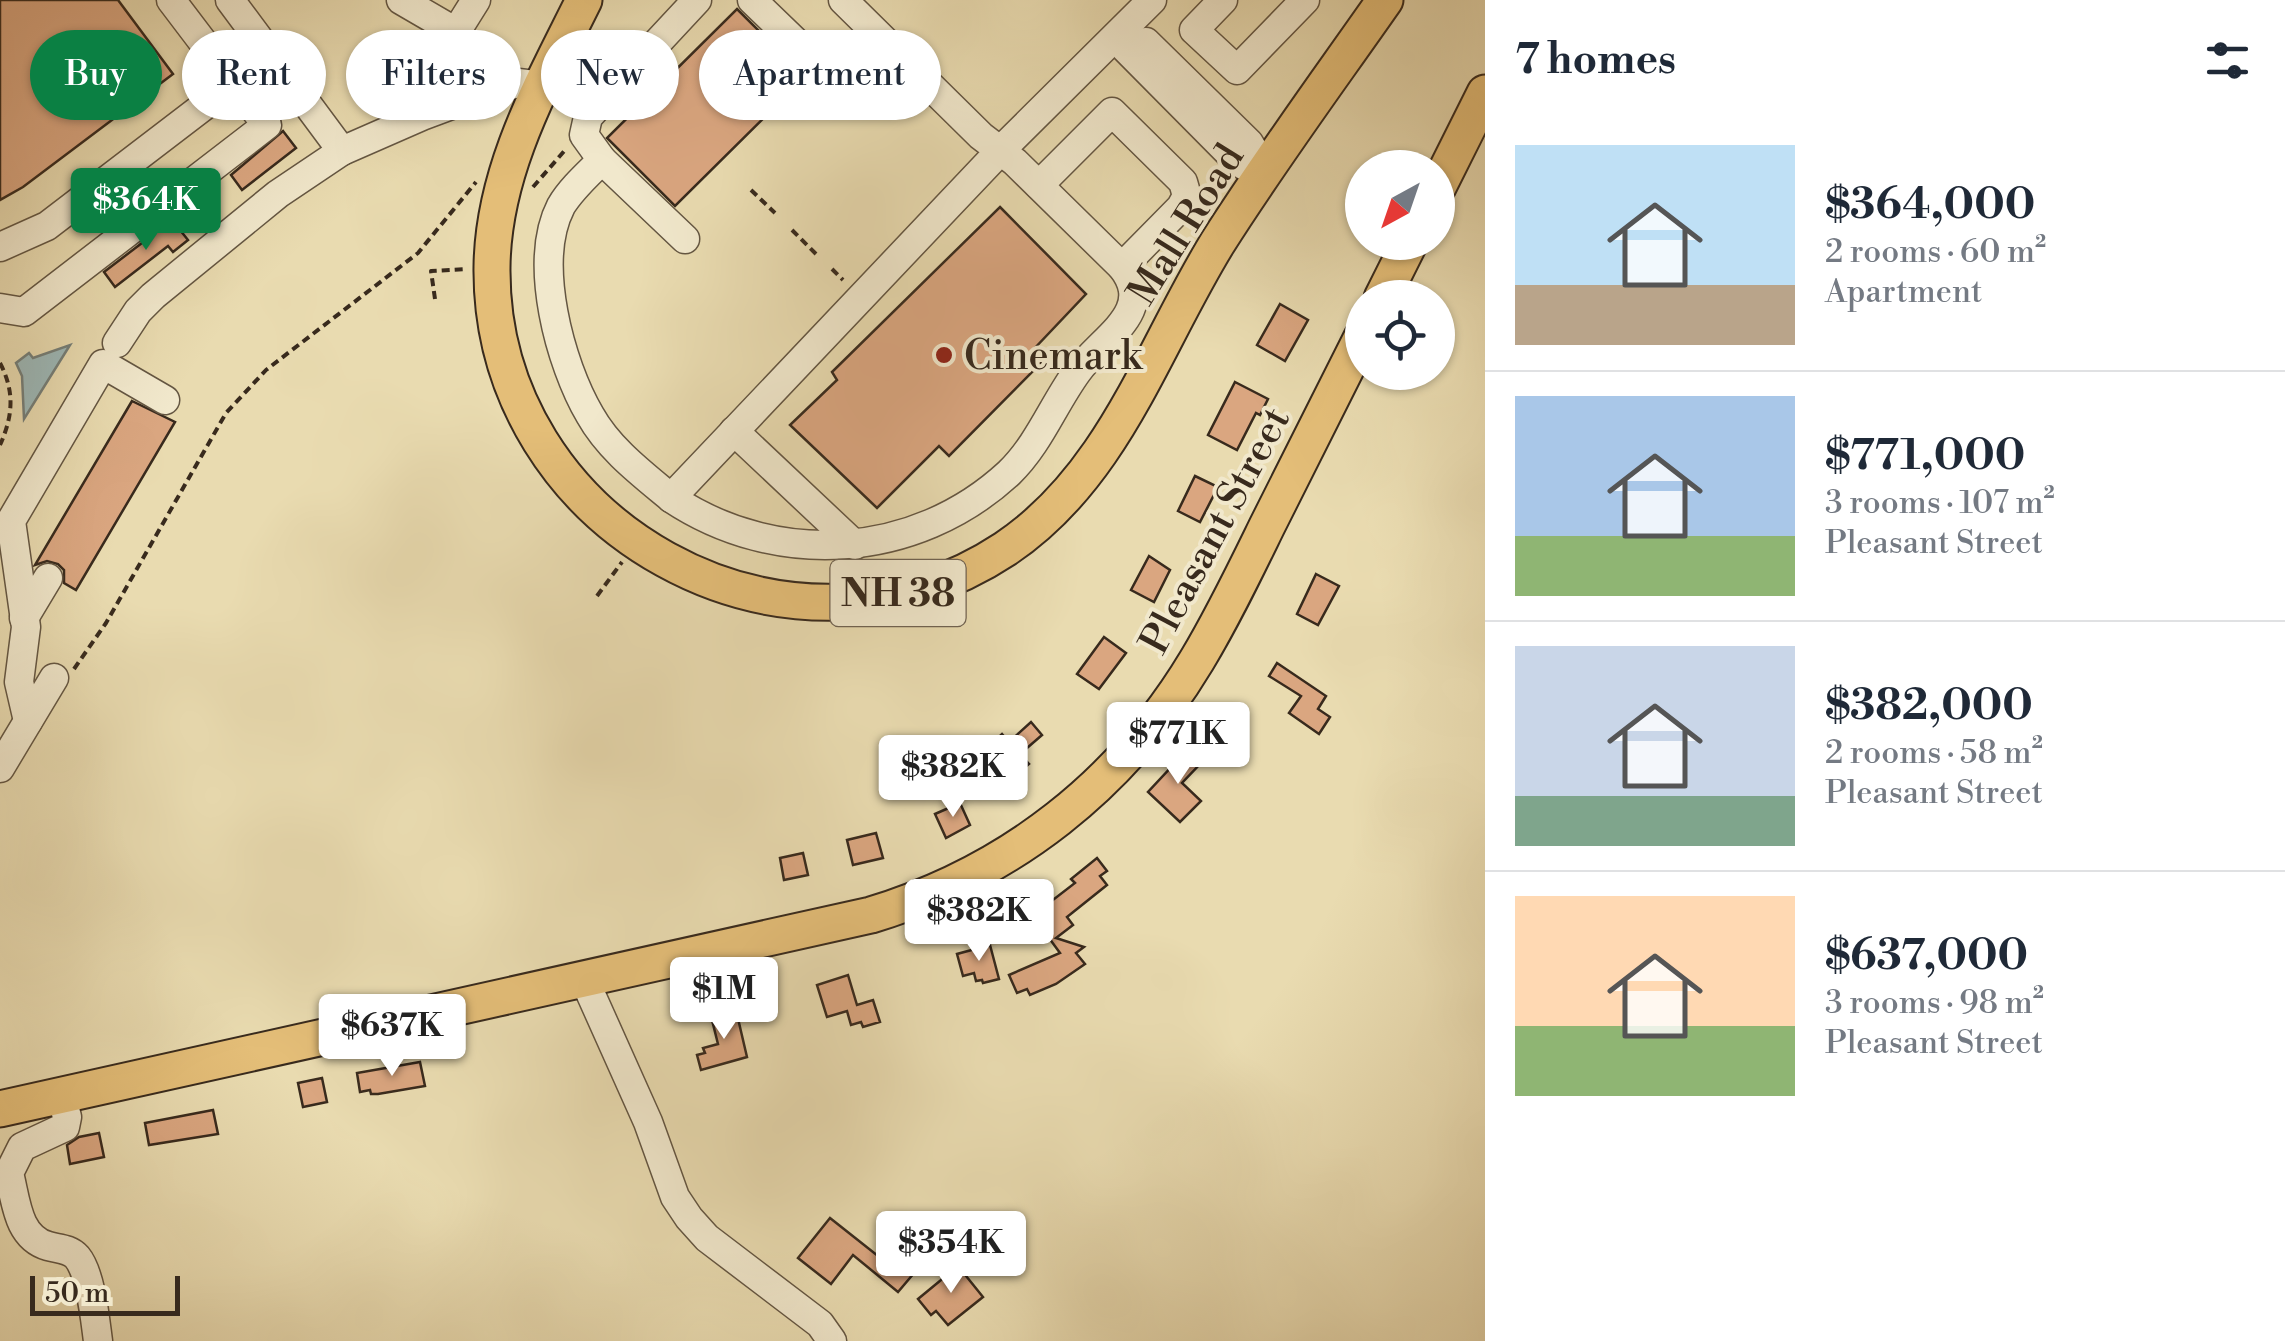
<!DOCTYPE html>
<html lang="en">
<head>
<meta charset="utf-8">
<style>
	body { margin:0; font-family:"Libre Bodoni",serif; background:#f2f2f3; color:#1f2937; height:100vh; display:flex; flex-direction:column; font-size:38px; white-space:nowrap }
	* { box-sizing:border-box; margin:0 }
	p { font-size:32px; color:#747a83 }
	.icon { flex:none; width:55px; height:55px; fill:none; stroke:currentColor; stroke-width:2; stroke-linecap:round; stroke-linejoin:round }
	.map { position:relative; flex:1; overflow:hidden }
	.drawer { display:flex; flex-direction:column; background:#fff; width:800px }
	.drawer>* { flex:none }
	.hud { position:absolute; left:30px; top:30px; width:950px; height:90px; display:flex; gap:20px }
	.needle { width:65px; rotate:220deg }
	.controls { position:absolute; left:1345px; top:150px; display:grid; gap:20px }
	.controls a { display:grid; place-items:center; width:110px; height:110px; border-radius:50%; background:#fff; box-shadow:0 2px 8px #0004; font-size:50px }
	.scale { position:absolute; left:30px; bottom:25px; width:150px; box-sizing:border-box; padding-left:10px; border:5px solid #382a1d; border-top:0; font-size:28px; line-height:35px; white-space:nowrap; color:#382a1d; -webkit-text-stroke:8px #f1e8cc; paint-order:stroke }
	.price { position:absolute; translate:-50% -85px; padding:0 22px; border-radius:10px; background:#fff; color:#222; font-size:32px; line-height:65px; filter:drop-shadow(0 2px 5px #0008) }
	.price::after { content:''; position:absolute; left:50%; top:60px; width:30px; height:22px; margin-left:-15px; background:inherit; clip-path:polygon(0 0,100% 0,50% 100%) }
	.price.on { background:#0b8043; color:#fff }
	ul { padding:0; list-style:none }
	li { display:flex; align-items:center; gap:30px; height:250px; padding:0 30px }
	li+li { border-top:2px solid #e0e1e3 }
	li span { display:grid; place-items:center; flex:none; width:280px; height:200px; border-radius:0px; color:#555 }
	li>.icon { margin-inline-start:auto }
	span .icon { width:120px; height:120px; fill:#fffc; stroke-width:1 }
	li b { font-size:42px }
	h2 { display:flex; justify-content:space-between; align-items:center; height:120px; padding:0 30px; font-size:42px }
	.tag { padding:0 35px; border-radius:45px; background:#fff; box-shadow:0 2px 8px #0004; font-size:35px; line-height:90px }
	.tag.on { background:#0b8043; color:#fff }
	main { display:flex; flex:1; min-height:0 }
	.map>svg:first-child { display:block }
	.water { fill:#9db8b7; stroke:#757f79; stroke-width:2.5 }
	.building { fill:#daa680; stroke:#382a1d; stroke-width:2.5 }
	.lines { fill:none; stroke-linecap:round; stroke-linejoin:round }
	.minor-casing { stroke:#645642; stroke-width:31 }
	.major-casing { stroke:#382a1d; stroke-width:39 }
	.path { stroke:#382a1d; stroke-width:4; stroke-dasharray:8 5; stroke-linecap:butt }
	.minor { stroke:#f1e8cc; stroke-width:28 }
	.major { stroke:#e4be78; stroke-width:35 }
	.poi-dot { fill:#8f2418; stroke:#f1e8cc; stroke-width:4 }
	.labels { text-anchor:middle; stroke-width:8; stroke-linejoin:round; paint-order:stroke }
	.shield { fill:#f1e8cc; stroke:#706352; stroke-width:2.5 }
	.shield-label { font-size:38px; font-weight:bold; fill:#382a1d }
	.street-label { font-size:40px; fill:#382a1d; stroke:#f1e8cc }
	.poi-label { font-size:40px; fill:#382a1d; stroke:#f1e8cc; text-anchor:start }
</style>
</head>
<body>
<main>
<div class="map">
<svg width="1485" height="1341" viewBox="0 0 1485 1341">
	<rect width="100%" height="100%" fill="#e9dbb0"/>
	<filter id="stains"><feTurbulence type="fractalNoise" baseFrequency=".002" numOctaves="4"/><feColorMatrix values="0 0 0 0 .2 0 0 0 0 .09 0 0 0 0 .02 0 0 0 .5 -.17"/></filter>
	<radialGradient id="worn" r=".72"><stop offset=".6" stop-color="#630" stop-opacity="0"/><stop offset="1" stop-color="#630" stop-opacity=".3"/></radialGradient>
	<path class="water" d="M70,345L24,419L22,376L16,363L29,353L33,358Z"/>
	<g class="building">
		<path d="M0,0H118L173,74L23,187L0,200Z"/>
		<path d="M737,9L805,77L675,206L607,138Z"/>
		<path d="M396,34L427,53L415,74L384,55Z"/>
		<path d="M283,131L296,148L242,190L231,175Z"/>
		<path d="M1000,207L1086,294L1033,350L1043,361L949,456L939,446L877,508L790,425L837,380L832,372Z"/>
		<path d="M172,220L188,240L173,252L168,246L115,287L104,272Z"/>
		<path d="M1280,304L1308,320L1285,361L1257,345Z"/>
		<path d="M1235,382L1268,399L1260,415L1256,413L1237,450L1208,435Z"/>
		<path d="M132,401L175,422L76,590L64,583V570L58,564L47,561L35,565Z"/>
		<path d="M1195,476L1218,487L1200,522L1178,511Z"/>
		<path d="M1149,556L1170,570L1154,602L1131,590Z"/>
		<path d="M1316,574L1339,586L1318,625L1297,614Z"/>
		<path d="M1104,637L1126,653L1099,689L1077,674Z"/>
		<path d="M1277,663L1326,696L1318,709L1330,717L1319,734L1289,713L1301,696L1269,676Z"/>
		<path d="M1031,722L1042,735L1020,754L1029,764L1015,776L988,747L1002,734L1009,742Z"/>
		<path d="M1188,749L1202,762L1182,783L1201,801L1180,822L1148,792Z"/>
		<path d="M960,803L970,825L946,838L935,814Z"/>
		<path d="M876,833L883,858L853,865L847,840Z"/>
		<path d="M803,853L808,875L784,880L780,858Z"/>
		<path d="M1097,858L1107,871L1100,876L1107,885L1067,917L1073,925L1056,938L1084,947L1076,953L1085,964L1056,984L1030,995L1027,989L1017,993L1009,975L1060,953L1041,927L1044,923L1036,913L1075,883L1071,879Z"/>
		<path d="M990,945L999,979L983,983L982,980L976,981L974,973L963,976L957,954Z"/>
		<path d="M848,975L857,1005L873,1000L880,1022L863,1027L861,1022L851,1025L847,1011L827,1017L817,985Z"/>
		<path d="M736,1010L747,1057L701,1070L697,1055L705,1053L703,1048L718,1044L711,1016Z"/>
		<path d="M420,1062L425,1086L378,1094H371L370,1090L360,1092L357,1073Z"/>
		<path d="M322,1078L327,1102L303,1107L298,1083Z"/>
		<path d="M213,1110L218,1134L149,1145L145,1123Z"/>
		<path d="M99,1133L104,1157L70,1164L67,1145L79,1137Z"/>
		<path d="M830,1218L878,1256L900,1228L931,1253L898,1292L853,1255L831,1284L798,1258Z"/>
		<path d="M958,1266L983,1297L948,1325L936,1311L931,1315L918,1299Z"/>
	</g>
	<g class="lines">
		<g class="minor-casing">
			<g id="minor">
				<path d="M230,0L342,151L422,116L489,91L518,83L543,86"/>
				<path d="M401,0L456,32L476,0"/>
				<path d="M752,0L837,82"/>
				<path d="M843,0L981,136L1015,162L1122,267C1157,312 1102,337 1077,372C1053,405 1039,444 1009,473C915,560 776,568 671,498L1000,151L1152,0"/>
				<path d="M1223,0L1194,30L1237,70L1305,0"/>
				<path d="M1123,30L1125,48L1235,159L1245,166L1266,171"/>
				<path d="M1146,42L1249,143L1266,171"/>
				<path d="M602,160L685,239"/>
				<path d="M1039,185L1112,112L1183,182L1187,196L1181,207L1122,267"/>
				<path d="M0,247L47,226L234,83L171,0"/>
				<path d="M0,308L24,312L267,125L234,83"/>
				<path d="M117,343L138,311L153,296L278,194L342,151"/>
				<path d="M734,431L855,545"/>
				<path d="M671,498C641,473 609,449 590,415C560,364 532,262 561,206C571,189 588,174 602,160L584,135L588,117L697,0"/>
				<path d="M24,618L48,578"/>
				<path d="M28,721L19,682L26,627L11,521L103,364L165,400"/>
				<path d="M0,768L54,678"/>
				<path d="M584,979L648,1122L675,1197L689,1218L707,1238L820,1324L832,1341"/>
				<path d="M61,1094L67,1117L65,1127L22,1147L9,1173C16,1200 17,1237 48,1246C58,1249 69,1248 77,1257C91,1274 95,1319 98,1341"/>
			</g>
		</g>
		<g class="major-casing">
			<g id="major">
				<path d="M584,0C542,85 493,170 492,267C489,527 787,693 1005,549C1114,476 1152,349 1218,242C1270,160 1329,80 1385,0"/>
				<path d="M1438,187L1485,93"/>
				<path d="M1382,298L1410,242"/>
				<path d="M0,1109L871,915C1010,873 1122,785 1197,660C1223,617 1245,571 1267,526C1299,463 1331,400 1362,337"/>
			</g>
		</g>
		<g class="path">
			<path d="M533,187L566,149"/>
			<path d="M751,190L775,213"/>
			<path d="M792,230L816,254"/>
			<path d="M832,269L843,280"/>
			<path d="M435,299L431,271L467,269"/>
			<path d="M0,363C15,392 13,416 0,445"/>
			<path d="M597,596L622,562"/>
			<path d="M74,669L106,623L226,413L266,370L418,253L476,182"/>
		</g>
		<use href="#minor" class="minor"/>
		<use href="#major" class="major"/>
	</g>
	<circle class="poi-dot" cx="944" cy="355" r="10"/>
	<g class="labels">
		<rect class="shield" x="830.5" y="560" width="135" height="66" rx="8"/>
		<g class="shield-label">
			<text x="898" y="606">NH 38</text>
		</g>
		<g class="street-label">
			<text transform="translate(1185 224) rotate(-58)" y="14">Mall Road</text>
			<text transform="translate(1214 530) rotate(-62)" y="14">Pleasant Street</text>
		</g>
		<g class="poi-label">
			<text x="964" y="369">Cinemark</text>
		</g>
	</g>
	<rect width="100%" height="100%" filter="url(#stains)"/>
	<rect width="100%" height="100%" fill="url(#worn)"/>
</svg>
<div class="controls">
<a><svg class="needle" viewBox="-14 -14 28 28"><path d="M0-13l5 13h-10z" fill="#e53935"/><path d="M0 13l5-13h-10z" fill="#747a83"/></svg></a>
<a><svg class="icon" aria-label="locate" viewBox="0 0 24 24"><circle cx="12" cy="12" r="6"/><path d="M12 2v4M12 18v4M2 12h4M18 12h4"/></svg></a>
</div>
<div class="scale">50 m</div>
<b class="price on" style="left:146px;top:253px">$364K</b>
<b class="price" style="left:1178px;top:787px">$771K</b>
<b class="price" style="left:953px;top:820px">$382K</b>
<b class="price" style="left:979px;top:964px">$382K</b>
<b class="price" style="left:724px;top:1042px">$1M</b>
<b class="price" style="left:392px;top:1079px">$637K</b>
<b class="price" style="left:951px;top:1296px">$354K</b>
<div class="hud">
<a class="tag on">Buy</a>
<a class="tag">Rent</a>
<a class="tag">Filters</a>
<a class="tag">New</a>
<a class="tag">Apartment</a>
</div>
</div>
<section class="drawer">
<h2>7 homes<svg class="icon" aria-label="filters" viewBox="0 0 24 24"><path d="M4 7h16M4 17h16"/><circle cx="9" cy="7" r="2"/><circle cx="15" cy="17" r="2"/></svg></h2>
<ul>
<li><span style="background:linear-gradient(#bfe0f5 70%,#b9a48a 0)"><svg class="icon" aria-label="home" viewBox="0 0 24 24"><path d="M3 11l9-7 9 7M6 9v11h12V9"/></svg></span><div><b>$364,000</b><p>2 rooms · 60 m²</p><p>Apartment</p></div></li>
<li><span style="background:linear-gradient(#a9c7e8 70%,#8fb573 0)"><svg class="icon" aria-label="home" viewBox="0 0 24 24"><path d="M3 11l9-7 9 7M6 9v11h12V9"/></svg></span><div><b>$771,000</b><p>3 rooms · 107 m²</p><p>Pleasant Street</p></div></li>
<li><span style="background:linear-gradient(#c9d6e8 75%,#7fa58c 0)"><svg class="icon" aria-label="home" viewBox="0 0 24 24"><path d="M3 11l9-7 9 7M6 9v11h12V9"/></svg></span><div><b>$382,000</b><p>2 rooms · 58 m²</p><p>Pleasant Street</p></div></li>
<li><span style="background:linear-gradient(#ffd9b3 65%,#8fb573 0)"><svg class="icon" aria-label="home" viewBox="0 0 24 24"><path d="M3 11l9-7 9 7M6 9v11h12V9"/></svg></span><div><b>$637,000</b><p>3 rooms · 98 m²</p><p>Pleasant Street</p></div></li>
</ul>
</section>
</main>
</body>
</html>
